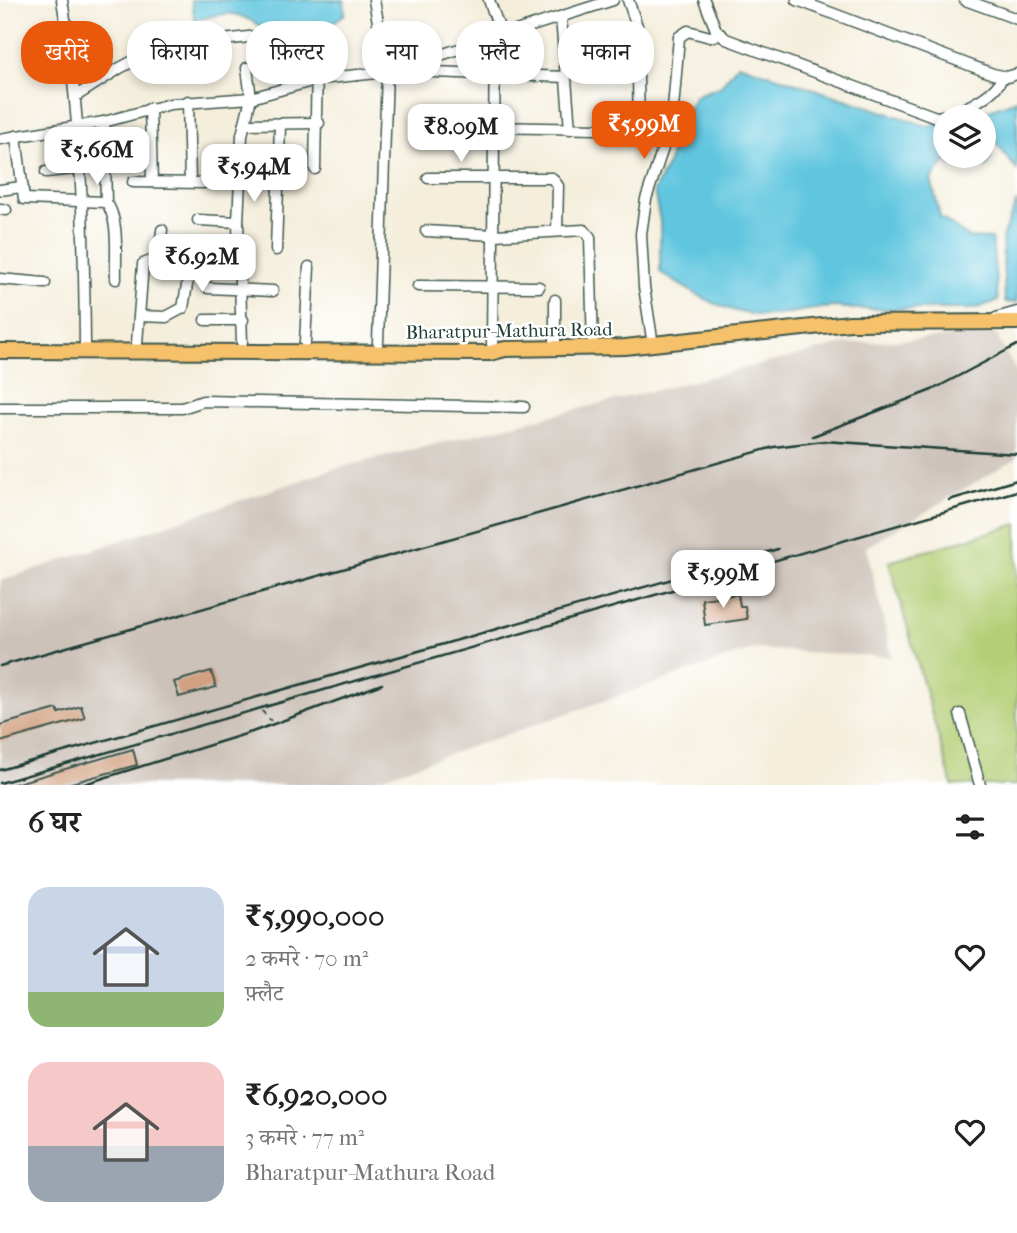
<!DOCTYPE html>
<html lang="hi">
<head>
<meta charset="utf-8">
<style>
	body { margin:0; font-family:"IM FELL French Canon","Noto Serif Devanagari",serif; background:#f6f6f6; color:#222; height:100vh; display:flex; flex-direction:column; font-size:26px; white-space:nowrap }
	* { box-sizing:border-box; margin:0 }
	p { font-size:23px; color:#767676 }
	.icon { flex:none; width:38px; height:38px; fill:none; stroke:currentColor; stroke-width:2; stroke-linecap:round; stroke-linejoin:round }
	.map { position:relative; height:785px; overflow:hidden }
	.sheet { display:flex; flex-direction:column; background:#fff; flex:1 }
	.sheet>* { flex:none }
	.top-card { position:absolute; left:21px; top:21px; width:976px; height:63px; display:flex; gap:14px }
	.buttons { position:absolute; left:933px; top:105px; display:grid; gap:14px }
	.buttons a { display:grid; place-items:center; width:63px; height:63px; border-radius:50%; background:#fff; box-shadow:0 4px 10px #0003; font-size:35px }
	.price { position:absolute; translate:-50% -60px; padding:0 16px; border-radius:14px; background:#fff; color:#222; font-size:23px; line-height:46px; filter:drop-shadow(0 2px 4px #0008) }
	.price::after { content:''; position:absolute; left:50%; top:42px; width:21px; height:16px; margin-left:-10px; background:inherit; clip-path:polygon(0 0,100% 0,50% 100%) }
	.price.selected { background:#ea580c; color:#fff }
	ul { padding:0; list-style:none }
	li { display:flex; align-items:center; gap:21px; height:175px; padding:0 28px }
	li span { display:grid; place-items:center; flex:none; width:196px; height:140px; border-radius:21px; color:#555 }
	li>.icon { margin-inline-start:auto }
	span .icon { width:84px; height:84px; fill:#fffc; stroke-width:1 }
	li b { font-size:30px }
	h2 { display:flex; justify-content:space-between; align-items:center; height:84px; padding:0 28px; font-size:30px }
	.chip { padding:0 24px; border-radius:28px; background:#fff; box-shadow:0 4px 10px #0003; font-size:24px; line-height:63px }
	.chip.selected { background:#ea580c; color:#fff }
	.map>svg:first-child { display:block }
	.industrial { fill:#ccc2b9 }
	.green { fill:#b4ce74; stroke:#6a8654; stroke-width:2 }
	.water { fill:#61c6df; stroke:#40828a; stroke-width:2 }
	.building { fill:#d1a080 }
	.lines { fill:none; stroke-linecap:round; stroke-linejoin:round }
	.minor-casing { stroke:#3f584d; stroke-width:13 }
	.highway-casing { stroke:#3f584d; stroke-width:18 }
	.path { stroke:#3f584d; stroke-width:2; stroke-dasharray:5 5; stroke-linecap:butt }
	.minor { stroke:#fff; stroke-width:10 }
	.highway { stroke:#f5c16b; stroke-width:14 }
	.rail { stroke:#1f3d34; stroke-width:2.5 }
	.labels { text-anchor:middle; stroke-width:5; stroke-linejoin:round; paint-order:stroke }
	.street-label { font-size:19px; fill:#1f3d34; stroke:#fff }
</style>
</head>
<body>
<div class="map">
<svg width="1017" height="785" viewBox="0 0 1017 785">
	<rect width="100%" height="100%" fill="#fff"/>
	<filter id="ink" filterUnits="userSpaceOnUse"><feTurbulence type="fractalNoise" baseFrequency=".0143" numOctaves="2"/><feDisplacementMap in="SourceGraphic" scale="14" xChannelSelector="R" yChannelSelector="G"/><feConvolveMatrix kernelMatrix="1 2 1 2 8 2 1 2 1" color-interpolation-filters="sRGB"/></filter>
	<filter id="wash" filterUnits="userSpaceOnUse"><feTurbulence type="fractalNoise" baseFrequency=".00686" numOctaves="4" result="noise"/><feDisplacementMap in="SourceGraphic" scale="28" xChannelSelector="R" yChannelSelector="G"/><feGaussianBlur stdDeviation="1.57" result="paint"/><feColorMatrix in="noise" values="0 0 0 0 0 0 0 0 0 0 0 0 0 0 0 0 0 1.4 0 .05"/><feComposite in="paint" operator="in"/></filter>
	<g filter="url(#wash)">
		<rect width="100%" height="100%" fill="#f4eedb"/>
		<path class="industrial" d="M996,334L1017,373V458L866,547L892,657L754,649L360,785H0V581L334,469L844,344Z"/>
		<path class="green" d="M1017,524V785H952L889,562Z"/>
		<g class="water">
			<path d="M191,0H344L345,14L299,47C275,43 259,19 234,14C223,12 207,18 195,20Z"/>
			<path d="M738,64L927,126L945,123V156H984V138L992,154L987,167H954L946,161L931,179L940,217L969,238L992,239L998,301L973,309H853C826,303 801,313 773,315C733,319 692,293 660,272V221L654,191L669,162L676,127L696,95L720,87Z"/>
			<path d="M1017,100V170L988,132L986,111Z"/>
			<path d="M1017,201V303L1005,302L1002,238Z"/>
		</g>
		<g id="blocks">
			<g class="building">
				<path d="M738,594L740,606H745L747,619L705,625L702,599Z"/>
				<path d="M211,671L216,687L179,697L174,682Z"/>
				<path d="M81,706L85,718L0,742V725L57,709L59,713Z"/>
				<path d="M133,749L137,765L64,785H11Z"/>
			</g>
		</g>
	</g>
	<g filter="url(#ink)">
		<use href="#blocks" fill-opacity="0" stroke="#3f584d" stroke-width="2"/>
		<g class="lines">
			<g class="minor-casing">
				<g id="minor">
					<path d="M62,0C81,114 84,228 85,344"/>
					<path d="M374,0L387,72L378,342"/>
					<path d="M489,0L502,36"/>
					<path d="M628,0L637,26L639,129"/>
					<path d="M704,0L716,30L726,39L936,117C955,116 997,95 1002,77"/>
					<path d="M797,0L993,74L1007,77L1017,74"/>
					<path d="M965,0L1017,19"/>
					<path d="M561,17L570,129"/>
					<path d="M433,72L566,77"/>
					<path d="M76,96L120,68L184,34L207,42L265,35"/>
					<path d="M188,101L190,182"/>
					<path d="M150,108L152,182"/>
					<path d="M104,122L106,202"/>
					<path d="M245,124L319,123"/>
					<path d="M424,126L599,129"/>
					<path d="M16,136L24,199L106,202C120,220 115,256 116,279"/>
					<path d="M0,139L104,122L170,104L251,98L319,79L387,72L613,0"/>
					<path d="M315,169L317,63"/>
					<path d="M46,172L82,168"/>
					<path d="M428,178H552L558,186L557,231"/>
					<path d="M133,182L203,183"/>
					<path d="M0,190L21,187"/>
					<path d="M0,209L6,210"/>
					<path d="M198,220L238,222"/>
					<path d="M426,231L494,235L584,230L590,237L593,348"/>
					<path d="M276,250L280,124"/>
					<path d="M193,260L239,261"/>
					<path d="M0,279L45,283"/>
					<path d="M418,286L539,287"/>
					<path d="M208,288L273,291"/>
					<path d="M140,316L166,317L183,308L193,251L185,246H160L162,230"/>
					<path d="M996,318L1017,312"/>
					<path d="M205,320H243"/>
					<path d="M242,342L238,222L242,135L251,98L247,68"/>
					<path d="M305,342L309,267"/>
					<path d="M137,343L143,264L159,258L160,246"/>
					<path d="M492,344L495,39"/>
					<path d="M653,345L644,287L641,234L646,199L672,121L679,37L688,31L710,37L720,34"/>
					<path d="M555,349V300"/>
					<path d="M0,408H182L203,401L524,407"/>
					<path d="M960,714L980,785"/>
				</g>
			</g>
			<g class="highway-casing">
				<path id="highway" d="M0,351L490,353L505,349L625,347L850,323L1017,322"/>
			</g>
			<path class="path" d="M262,711L271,721"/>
			<use href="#minor" class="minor"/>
			<use href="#highway" class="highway"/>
			<g class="rail">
				<path d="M813,436L932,390L1017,345"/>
				<path d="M949,500L1017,480"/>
				<path d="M0,666L774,447L824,441L1017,454"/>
				<path d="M0,770L778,549"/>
				<path d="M0,783L1017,491"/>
				<path d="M81,785L252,732L382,684"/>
			</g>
		</g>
	</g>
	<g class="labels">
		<g class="street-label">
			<text transform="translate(509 330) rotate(-1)" y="7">Bharatpur-Mathura Road</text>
		</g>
	</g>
</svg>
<div class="buttons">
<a><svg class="icon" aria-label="layers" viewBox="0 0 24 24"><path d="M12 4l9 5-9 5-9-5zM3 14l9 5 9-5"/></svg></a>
</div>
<b class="price selected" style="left:644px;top:161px">₹5.99M</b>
<b class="price" style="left:461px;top:164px">₹8.09M</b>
<b class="price" style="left:97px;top:187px">₹5.66M</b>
<b class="price" style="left:254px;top:204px">₹5.94M</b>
<b class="price" style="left:202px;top:294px">₹6.92M</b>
<b class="price" style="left:723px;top:610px">₹5.99M</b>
<div class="top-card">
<a class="chip selected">खरीदें</a>
<a class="chip">किराया</a>
<a class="chip">फ़िल्टर</a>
<a class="chip">नया</a>
<a class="chip">फ़्लैट</a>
<a class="chip">मकान</a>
</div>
</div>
<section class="sheet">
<h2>6 घर<svg class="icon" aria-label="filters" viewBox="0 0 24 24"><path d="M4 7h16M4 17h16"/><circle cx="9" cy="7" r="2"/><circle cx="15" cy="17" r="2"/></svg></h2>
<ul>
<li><span style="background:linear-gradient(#c9d6e8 75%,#8fb573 0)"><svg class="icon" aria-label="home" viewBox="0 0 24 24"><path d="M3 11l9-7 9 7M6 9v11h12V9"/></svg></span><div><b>₹5,990,000</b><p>2 कमरे · 70 m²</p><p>फ़्लैट</p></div><svg class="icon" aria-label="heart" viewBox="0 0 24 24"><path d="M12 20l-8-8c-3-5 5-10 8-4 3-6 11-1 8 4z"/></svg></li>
<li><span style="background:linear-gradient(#f6c9c9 60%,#9aa5b1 0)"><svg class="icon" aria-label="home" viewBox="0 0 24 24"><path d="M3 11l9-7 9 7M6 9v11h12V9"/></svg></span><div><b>₹6,920,000</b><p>3 कमरे · 77 m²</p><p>Bharatpur-Mathura Road</p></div><svg class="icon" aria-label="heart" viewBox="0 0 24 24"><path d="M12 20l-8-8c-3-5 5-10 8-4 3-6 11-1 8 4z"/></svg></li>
</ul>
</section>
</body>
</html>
